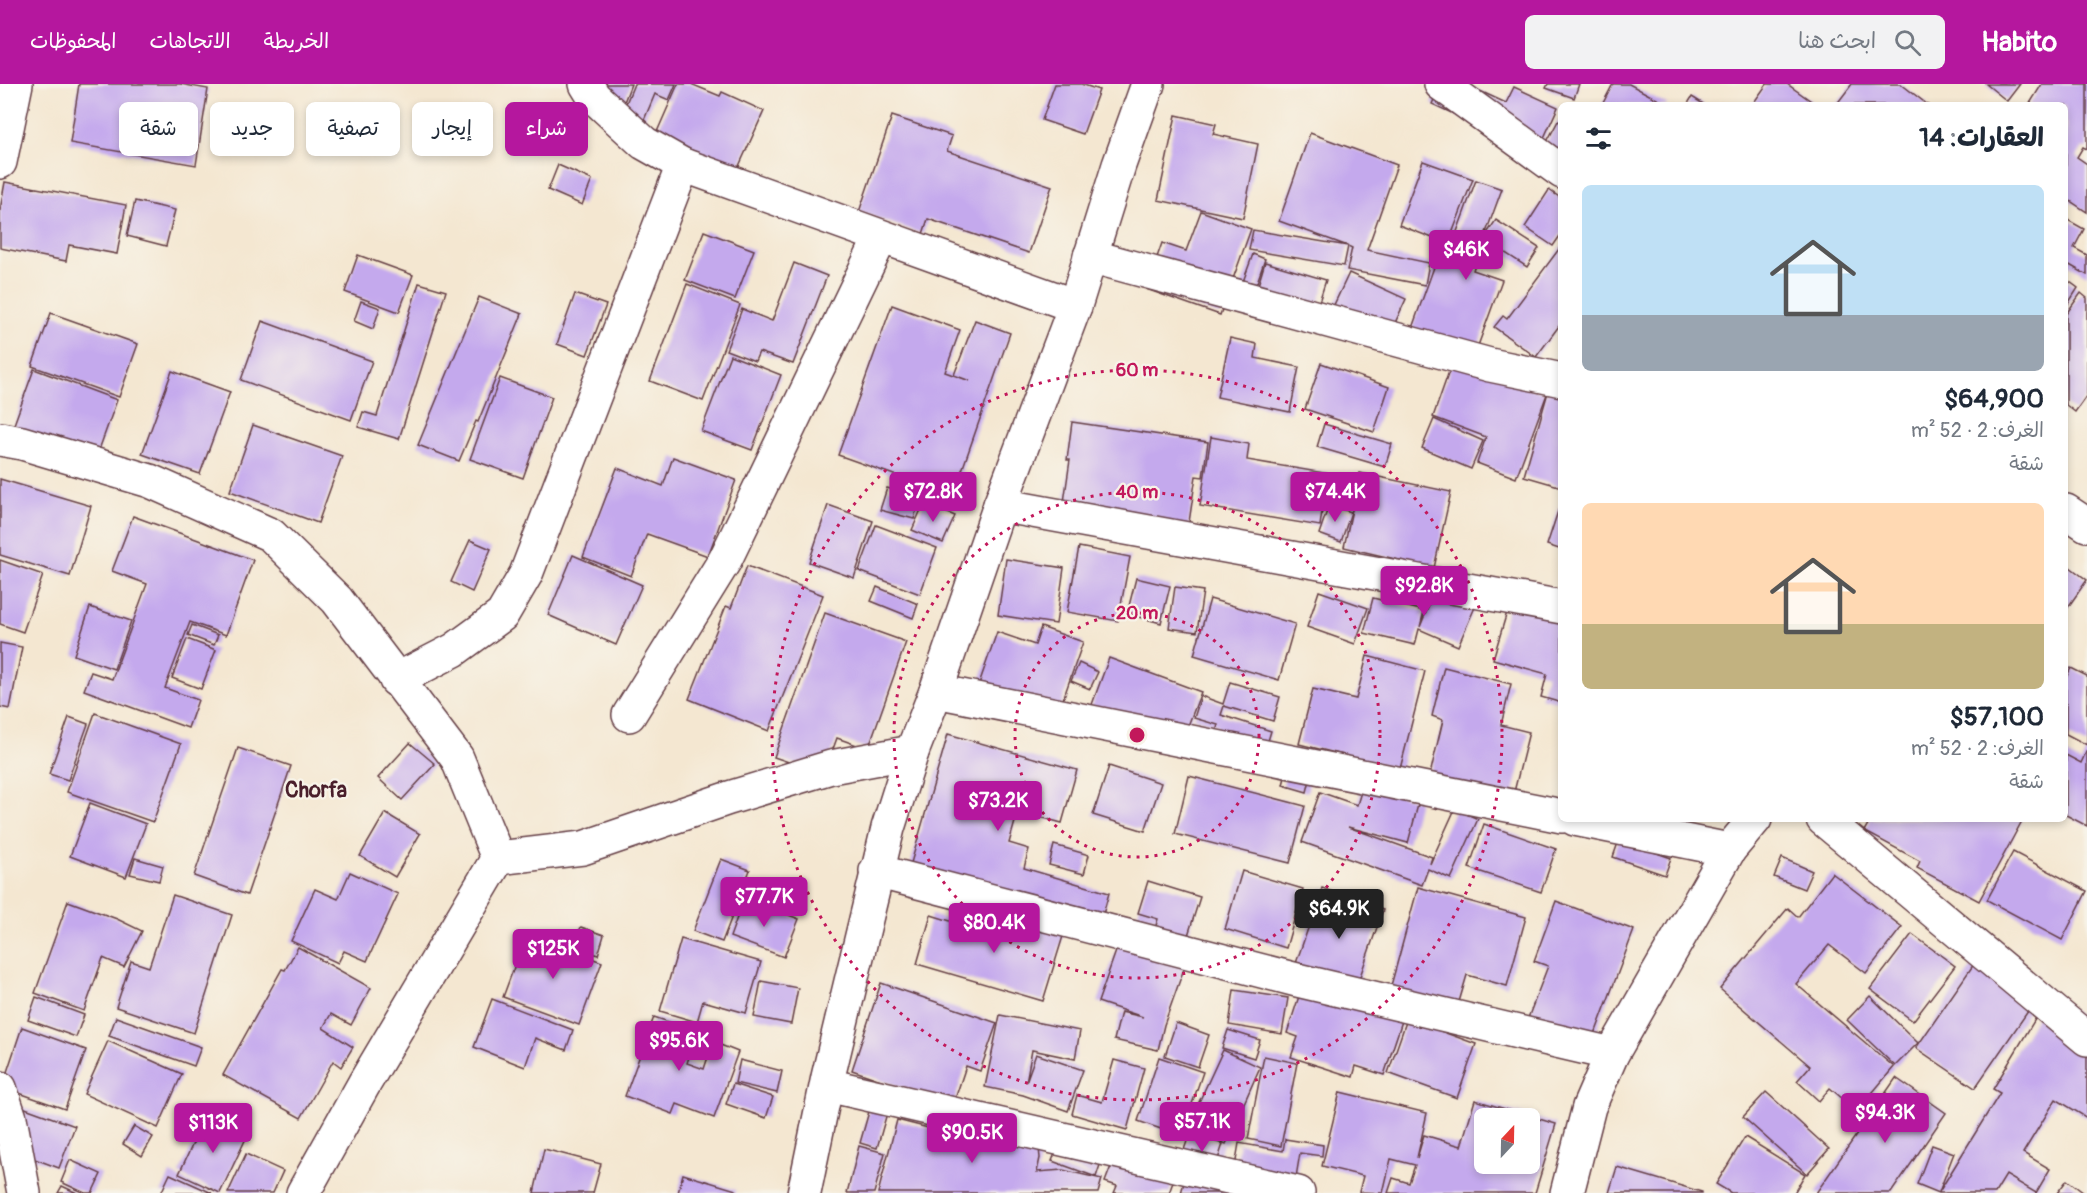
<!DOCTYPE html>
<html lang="ar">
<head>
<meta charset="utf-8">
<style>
	body { margin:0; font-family:Pangolin,"Playpen Sans Arabic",sans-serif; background:#f2f2f3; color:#1f2937; direction:rtl; height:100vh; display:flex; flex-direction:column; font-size:22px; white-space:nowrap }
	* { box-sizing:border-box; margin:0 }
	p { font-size:20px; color:#747a83 }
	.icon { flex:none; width:33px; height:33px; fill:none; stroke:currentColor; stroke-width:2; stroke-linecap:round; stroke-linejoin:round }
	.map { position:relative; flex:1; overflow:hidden; direction:ltr }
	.sheet { position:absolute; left:1558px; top:18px; width:510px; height:720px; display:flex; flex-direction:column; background:#fff; border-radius:9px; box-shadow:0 3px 9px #0003; direction:rtl }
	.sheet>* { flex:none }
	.guide { position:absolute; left:18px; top:18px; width:570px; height:54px; direction:rtl; display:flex; gap:12px }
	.needle { width:39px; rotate:22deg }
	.buttons { position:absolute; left:1474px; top:1024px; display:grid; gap:12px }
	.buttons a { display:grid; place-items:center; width:66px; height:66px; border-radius:9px; background:#fff; box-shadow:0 3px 9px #0003; font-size:30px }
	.price { position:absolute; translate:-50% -51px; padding:0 14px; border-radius:6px; background:#b5179e; color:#fff; font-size:20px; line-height:39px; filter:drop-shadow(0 2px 3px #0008) }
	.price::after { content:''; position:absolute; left:50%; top:36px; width:18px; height:14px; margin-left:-9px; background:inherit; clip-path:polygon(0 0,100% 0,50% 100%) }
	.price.active { background:#222; color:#fff }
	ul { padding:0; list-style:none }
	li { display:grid; align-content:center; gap:12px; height:318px; padding:0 24px }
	li span { display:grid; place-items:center; height:186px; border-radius:9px; color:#555 }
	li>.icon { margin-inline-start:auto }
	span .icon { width:108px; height:108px; fill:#fffc; stroke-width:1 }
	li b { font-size:26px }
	h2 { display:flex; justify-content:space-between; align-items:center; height:72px; padding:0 24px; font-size:26px }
	.chip { padding:0 21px; border-radius:9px; background:#fff; box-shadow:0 3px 9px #0003; font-size:21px; line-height:54px }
	.chip.active { background:#b5179e; color:#fff }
	header { display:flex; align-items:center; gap:36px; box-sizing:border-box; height:84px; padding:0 30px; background:#b5179e; color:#fff }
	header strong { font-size:28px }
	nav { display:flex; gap:33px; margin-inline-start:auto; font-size:21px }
	.search { width:420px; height:54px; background:#f2f2f3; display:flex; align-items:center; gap:15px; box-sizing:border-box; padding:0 21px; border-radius:9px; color:#747a83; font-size:22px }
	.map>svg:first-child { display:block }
	.building { fill:#c4a9ed; fill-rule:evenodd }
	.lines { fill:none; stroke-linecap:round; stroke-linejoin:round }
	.minor-casing { stroke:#643d44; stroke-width:36 }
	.tertiary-casing { stroke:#643d44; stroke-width:36 }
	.secondary-casing { stroke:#643d44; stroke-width:36 }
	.minor { stroke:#fff; stroke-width:33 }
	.tertiary { stroke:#fff; stroke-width:33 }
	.secondary { stroke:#fff; stroke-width:33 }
	.ring { fill:none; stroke:#c2185b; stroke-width:3; stroke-dasharray:3 6 }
	.labels { text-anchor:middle; stroke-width:4.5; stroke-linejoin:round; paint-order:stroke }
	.district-label { font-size:22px; font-weight:bold; fill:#4a1f2b; stroke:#f7f3e8 }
	.centre { fill:#c2185b; stroke:#f7f3e8; stroke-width:3 }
	.ring-label { font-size:18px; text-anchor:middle; font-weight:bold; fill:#c2185b; stroke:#f7f3e8; stroke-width:4.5; stroke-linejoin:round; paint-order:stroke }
</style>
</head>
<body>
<header>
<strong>Habito</strong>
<div class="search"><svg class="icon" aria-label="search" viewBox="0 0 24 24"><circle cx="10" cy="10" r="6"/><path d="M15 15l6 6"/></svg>ابحث هنا</div>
<nav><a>الخريطة</a><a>الاتجاهات</a><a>المحفوظات</a></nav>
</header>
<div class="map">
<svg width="2087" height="1109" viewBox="0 0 2087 1109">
	<rect width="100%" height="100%" fill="#f7f3e8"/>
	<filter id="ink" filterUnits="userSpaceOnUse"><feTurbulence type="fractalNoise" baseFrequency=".0167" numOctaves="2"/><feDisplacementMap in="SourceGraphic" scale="12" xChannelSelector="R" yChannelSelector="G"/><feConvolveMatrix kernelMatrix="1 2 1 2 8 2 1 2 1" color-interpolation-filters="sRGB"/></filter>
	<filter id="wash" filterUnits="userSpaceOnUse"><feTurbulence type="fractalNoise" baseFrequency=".008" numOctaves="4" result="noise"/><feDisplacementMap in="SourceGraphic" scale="24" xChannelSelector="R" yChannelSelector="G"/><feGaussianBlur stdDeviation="1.35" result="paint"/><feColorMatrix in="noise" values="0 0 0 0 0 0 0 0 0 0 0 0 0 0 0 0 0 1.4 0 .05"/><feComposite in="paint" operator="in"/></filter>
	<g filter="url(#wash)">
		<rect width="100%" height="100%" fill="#f4e7d1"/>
		<g id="blocks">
			<g class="building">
				<path d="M79,0H180L208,5L196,81L70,59Z"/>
				<path d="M599,0H631L624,18Z"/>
				<path d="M634,0H676L669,16L655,10L641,43L620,34Z"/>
				<path d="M678,0H691L720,12L722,8L764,27L734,93L653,57Z"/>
				<path d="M1055,0H1081L1099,6L1083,50L1042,36Z"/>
				<path d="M1441,0H1465L1506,19L1514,3L1558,23L1537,69L1432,20Z"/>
				<path d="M1548,0H1579L1574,14L1546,4Z"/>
				<path d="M1613,0H1629L1668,21H1602Z"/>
				<path d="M1767,0H1787L1811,17L1808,21H1752Z"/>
				<path d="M1852,0H1901L1928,21H1836Z"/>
				<path d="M1986,0H2020L2007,17Z"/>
				<path d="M2042,0H2087V65L2083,63L2077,73L2087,80V128L2066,114V21H2029Z"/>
				<path d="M1692,13L1705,21H1687Z"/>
				<path d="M1176,31L1216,40L1213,50L1258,60L1243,134L1158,116Z"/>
				<path d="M892,32L952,52L947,67L1052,102L1029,169L928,135L923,150L859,128Z"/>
				<path d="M1558,37L1562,39V99L1533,84Z"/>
				<path d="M1310,49L1397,81L1367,166L1429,179L1425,201L1347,186L1352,164L1348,162L1344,182L1249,166L1253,146L1348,162L1279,137Z"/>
				<path d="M1423,77L1473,95L1448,160L1399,141Z"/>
				<path d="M558,81L592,96L582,121L548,106Z"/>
				<path d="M1476,96L1502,105L1484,154L1496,136L1539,164L1527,183L1484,155L1473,186L1502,196L1471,281L1407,258L1442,161L1451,164Z"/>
				<path d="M5,98L126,121L117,170L69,161L66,177L0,164V126Z"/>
				<path d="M1549,106L1562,115V149L1553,162L1525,143Z"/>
				<path d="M135,117L175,126L166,162L127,152Z"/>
				<path d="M1201,127L1251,145L1220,231L1146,205L1162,159L1186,167Z"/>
				<path d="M2066,135L2084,145L2074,164L2087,171V191L2066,179Z"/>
				<path d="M704,147L754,166L735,215L685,196Z"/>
				<path d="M1562,161V238L1536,273L1494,243L1503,232L1507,235Z"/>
				<path d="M1253,170L1265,175L1249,222L1236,217Z"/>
				<path d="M358,171L413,191L399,228L345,208Z"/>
				<path d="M1265,178L1326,196L1310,246L1250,228Z"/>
				<path d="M794,179L827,192L793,280L759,268L755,277L726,266L742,225L772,237Z"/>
				<path d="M1349,189L1406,215L1382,267L1325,240Z"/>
				<path d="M2066,195L2078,204L2066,223Z"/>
				<path d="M419,199L446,207L399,355L358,343L363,328L377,332Z"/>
				<path d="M687,200L740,221L703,317L650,297Z"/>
				<path d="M2081,209L2087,214V311L2075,328L2066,321V230Z"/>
				<path d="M575,210L606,221L587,271L557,260Z"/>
				<path d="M479,213L522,230L478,338L476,337L459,377L418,361Z"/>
				<path d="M361,217L380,224L373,245L354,237Z"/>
				<path d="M892,221L960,246L945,288L970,297L954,291L975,236L1010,249L953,412L838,371Z"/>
				<path d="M51,229L138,260L119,313L32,282Z"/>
				<path d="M262,237L372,277L351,336L241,296Z"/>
				<path d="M1230,254L1257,260L1255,274L1299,283L1290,328L1217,313Z"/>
				<path d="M730,271L781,291L752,366L701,347Z"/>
				<path d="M1453,276L1547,310L1516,394L1477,379L1486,353L1433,333Z"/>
				<path d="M1321,279L1389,303L1374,348L1305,325Z"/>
				<path d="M34,285L117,316L95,377L12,346Z"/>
				<path d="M172,287L230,308L200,390L142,370Z"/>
				<path d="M500,294L552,313L523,394L470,375Z"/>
				<path d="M1550,301L1562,304V403L1524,392Z"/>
				<path d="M1434,335L1483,357L1471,385L1422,364Z"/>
				<path d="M1072,338L1208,358L1203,393L1196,392L1186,458L1061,439L1070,376H1067Z"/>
				<path d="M1324,340L1392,360L1385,383L1317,363Z"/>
				<path d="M253,341L342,372L318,439L230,407Z"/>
				<path d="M1211,353L1249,360L1247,376L1354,394L1349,423L1323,420L1320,442L1200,422Z"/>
				<path d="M673,373L736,396L708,472L647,450L631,492L583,473L617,384L663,402Z"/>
				<path d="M1360,389L1451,408L1434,484L1344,463Z"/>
				<path d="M0,395L91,422L70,492L0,471Z"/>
				<path d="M887,404L920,413L914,435L880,426Z"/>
				<path d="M1561,418H1562V466L1547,461Z"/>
				<path d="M924,419L955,432L943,459L912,446Z"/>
				<path d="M828,421L873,437L854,494L809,478Z"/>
				<path d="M1329,421L1351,428L1341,458L1319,450Z"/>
				<path d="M133,432L253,476L226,551L190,538L165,604L198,616L188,644L84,606L91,588L112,595L147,500L112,487Z"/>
				<path d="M876,441L937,464L920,510L859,487Z"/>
				<path d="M470,456L491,465L472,508L451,498Z"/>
				<path d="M1079,463L1130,473L1118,537L1067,528Z"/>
				<path d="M573,471L642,501L616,561L548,531Z"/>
				<path d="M1006,475L1064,484L1056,540L998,531Z"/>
				<path d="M0,476L43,491L23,548L0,540Z"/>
				<path d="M2066,480L2087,496L2066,526Z"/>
				<path d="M747,482L823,511L769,647L689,615L726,522L731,524Z"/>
				<path d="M1136,494L1170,502L1161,539L1127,530Z"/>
				<path d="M1439,497L1479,514L1458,562L1419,545L1415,561L1364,549L1373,514L1424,527L1420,543Z"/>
				<path d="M877,503L918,520L913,534L871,517Z"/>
				<path d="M1175,503L1203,507L1197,548L1169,544Z"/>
				<path d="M1319,507L1368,524L1355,560L1307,543Z"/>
				<path d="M1210,515L1295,540L1279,596L1194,571Z"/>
				<path d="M1510,518L1562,533V619L1541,613L1547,590L1493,575Z"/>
				<path d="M90,523L131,537L114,585L74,571Z"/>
				<path d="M825,529L906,558L868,665L837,654L824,690L774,673Z"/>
				<path d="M192,541L218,551L214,561L188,551Z"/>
				<path d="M1041,543L1083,558L1052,647L972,620L997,548L1035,561Z"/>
				<path d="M187,555L216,566L201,605L172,594Z"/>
				<path d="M0,559L22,563L10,625L0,623Z"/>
				<path d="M1367,572L1425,587L1400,685L1299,660L1313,605L1356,615Z"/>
				<path d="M1109,574L1201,608L1181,660L1090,626Z"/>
				<path d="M1079,579L1098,588L1090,605L1071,597Z"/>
				<path d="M1444,583L1511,600L1501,641L1529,648L1511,720L1428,699L1443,636L1432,632Z"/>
				<path d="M2071,584L2087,592V661L2066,650V594Z"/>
				<path d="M1230,598L1280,613L1273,637L1224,622L1221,631L1271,647L1259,687L1208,672L1218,641L1194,634L1201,612L1223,620Z"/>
				<path d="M95,629L181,660L153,738L67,708Z"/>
				<path d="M69,633L88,640L68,696L49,690Z"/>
				<path d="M948,650L1077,686L1062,739L1018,727L1009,759L1029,765L1024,784L1109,809L1098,848L907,793Z"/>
				<path d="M410,659L435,680L402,716L378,694Z"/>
				<path d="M238,664L291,682L247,811L194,792Z"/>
				<path d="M2087,666V742L2066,731V671L2081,679Z"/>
				<path d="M1109,682L1161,699L1145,747L1093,731Z"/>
				<path d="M1287,685L1311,692L1307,708L1283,701Z"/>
				<path d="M1189,692L1305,722L1290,779L1175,750Z"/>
				<path d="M1363,701L1419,717L1408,759L1348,743L1432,773L1430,780L1455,725L1478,735L1451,795L1428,785L1422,801L1302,758L1320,708L1357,721Z"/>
				<path d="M90,719L146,740L126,793L70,772Z"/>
				<path d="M385,729L420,750L395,793L360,772Z"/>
				<path d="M1653,735H1687L1684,750Z"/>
				<path d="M1871,735H2023L1979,817L1917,784L1920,777L1864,747Z"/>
				<path d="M1484,740L1556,765L1541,808L1469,784Z"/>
				<path d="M1619,756L1671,774L1665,791L1613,773Z"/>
				<path d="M1054,761L1089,771L1084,790L1049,781Z"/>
				<path d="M2013,768L2087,807L2062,856L1987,816Z"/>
				<path d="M135,774L163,782L159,797L130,790Z"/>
				<path d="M1782,774L1812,787L1804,805L1774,793Z"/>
				<path d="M721,775L750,786L722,858L693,847Z"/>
				<path d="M1242,787L1303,805L1286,864L1225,845Z"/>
				<path d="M350,788L398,810L367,877L344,867L338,879L291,857L315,805L338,815Z"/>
				<path d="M1832,789L1902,843L1866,889L1829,861L1796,900L1894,983L1857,1027L1830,1004L1819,1017L1797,997L1810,982L1720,905L1788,824L1798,833Z"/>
				<path d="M1148,797L1200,813L1185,861L1153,851L1158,835L1138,829Z"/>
				<path d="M1418,803L1526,833L1507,902L1467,891L1456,928L1389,909Z"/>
				<path d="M1322,804L1383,826L1355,907L1294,885Z"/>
				<path d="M173,811L232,831L194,949L116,923L131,877L149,883Z"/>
				<path d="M744,814L799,835L784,873L730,853Z"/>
				<path d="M68,817L117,835L142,847L124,883L103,874L84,927L35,909Z"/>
				<path d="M1556,817L1634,846L1589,966L1525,942L1548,882L1534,877Z"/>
				<path d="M931,831L999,852L1005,831L1064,849L1043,917L917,880Z"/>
				<path d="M581,843L604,851L598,871L573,863Z"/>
				<path d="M1912,850L1955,882L1913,937L1870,905Z"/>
				<path d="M526,851L602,878L579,941L503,913Z"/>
				<path d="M1121,853L1187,876L1164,941L1158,966L1114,956L1121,928L1143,933L1098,918Z"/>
				<path d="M681,855L761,878L746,929L703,917L697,938L660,927Z"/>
				<path d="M298,863L371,904L351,941L331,930L323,944L353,963L341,983L333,977L301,1034L223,991L282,885L285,886Z"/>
				<path d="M1985,864L2044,904L1975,1004L1916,964Z"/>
				<path d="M761,897L798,904L791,940L754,933Z"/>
				<path d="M881,899L997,939L980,987L966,982L953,1021L852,986Z"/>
				<path d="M1303,900L1403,934L1384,991L1356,982L1353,993L1291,973L1298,953L1287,949Z"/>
				<path d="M1234,906L1288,914L1282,950L1229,941Z"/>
				<path d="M1870,912L1918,959L1895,982L1847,936Z"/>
				<path d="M2049,912L2087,936V1034L2056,1015L2023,1069L2050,1085L2036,1109L2006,1091L1995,1109H1939L1917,1100L1932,1061L1954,1069L1939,1108L2000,1009L1993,1005Z"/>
				<path d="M36,913L84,931L76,953L28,936Z"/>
				<path d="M492,915L573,946L566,966L535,954L525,983L474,963Z"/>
				<path d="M1000,931L1080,947L1075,975L1032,966L1026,998L1036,970L1083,986L1068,1027L1023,1011L985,1003Z"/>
				<path d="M116,933L201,963L194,982L109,952Z"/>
				<path d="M654,933L698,948L687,979L704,985L713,958L738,968L714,1034L677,1020L673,1030L625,1012Z"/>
				<path d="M1407,935L1476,960L1457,1014L1388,989Z"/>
				<path d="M1176,939L1209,951L1198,983L1165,972Z"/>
				<path d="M22,943L86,966L65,1025L2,1003Z"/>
				<path d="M1228,946L1260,956L1254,974L1222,964Z"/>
				<path d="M108,957L182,990L158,1044L84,1010Z"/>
				<path d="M1223,966L1260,983L1226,1060L1188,1042Z"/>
				<path d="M1264,972L1297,979L1281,1062L1248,1055Z"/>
				<path d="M1159,973L1203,988L1181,1052L1138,1037Z"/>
				<path d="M740,976L782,987L777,1009L735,999Z"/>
				<path d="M1114,976L1144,984L1127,1046L1072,1030L1077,1011L1102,1018Z"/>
				<path d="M1896,994L1946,1029L1891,1109H1816Z"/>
				<path d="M733,1000L773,1013L766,1034L726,1020Z"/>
				<path d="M1340,1008L1427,1029L1417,1074L1424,1051L1461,1062L1475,1016L1556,1040L1535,1109H1388L1393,1094L1409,1099L1415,1081L1391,1075L1383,1109L1359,1108L1363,1092L1322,1082ZM1485,1035H1530V1080H1485Z"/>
				<path d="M1766,1008L1829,1065L1807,1090L1743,1033Z"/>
				<path d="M874,1010L891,1015L877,1064L860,1059Z"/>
				<path d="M3,1016L75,1042L59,1084L0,1062Z"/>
				<path d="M206,1031L248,1050L220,1109L179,1090Z"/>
				<path d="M897,1036L963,1053L967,1039L1038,1055L1040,1074L1037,1088L1063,1086L1102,1095L1098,1109H878Z"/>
				<path d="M134,1042L153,1053L142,1072L123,1060Z"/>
				<path d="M1190,1049L1223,1060L1214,1088L1180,1077Z"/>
				<path d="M1745,1053L1805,1090L1794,1109H1731L1716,1100Z"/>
				<path d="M1061,1054L1104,1069L1096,1093L1052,1077Z"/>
				<path d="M1285,1055L1323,1061L1322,1072L1300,1069L1295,1099L1234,1089L1239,1059L1283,1067Z"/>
				<path d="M859,1062L885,1069L874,1109H847Z"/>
				<path d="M544,1065L601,1080L593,1109H534Z"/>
				<path d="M246,1070L283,1087L273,1109H228Z"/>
				<path d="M1115,1072L1177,1087L1169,1109H1114L1117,1102L1105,1098Z"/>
				<path d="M70,1076L101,1090L92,1109H85L61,1098Z"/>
				<path d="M1617,1083L1702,1108V1109H1609Z"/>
				<path d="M1187,1088L1253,1109H1181Z"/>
				<path d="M170,1090L212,1109H161Z"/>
				<path d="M683,1090L736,1106V1109H678Z"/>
				<path d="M2067,1096L2084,1109H2057Z"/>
				<path d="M62,1102L77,1109H58Z"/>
			</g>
		</g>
	</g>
	<g filter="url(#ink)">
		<use href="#blocks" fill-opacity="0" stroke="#643d44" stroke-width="1.5"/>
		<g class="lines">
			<g class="minor-casing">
				<g id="minor">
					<path d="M586,0L594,13L644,59L683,81L1075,222"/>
					<path d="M1441,0L1562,88"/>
					<path d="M0,78L16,0"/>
					<path d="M1090,172L1490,281L1562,296"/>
					<path d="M0,355L22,359L150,397L271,451L337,516L457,674L498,774"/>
					<path d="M1000,421L1562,523"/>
					<path d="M2066,427L2087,441"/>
					<path d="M396,596L454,566L502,531L526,490L683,81"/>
					<path d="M936,607L1562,732"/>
					<path d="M629,631L725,476L881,153"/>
					<path d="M1575,735L1729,766"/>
					<path d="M1823,735L2087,955"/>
					<path d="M876,787L1297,896L1612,970"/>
					<path d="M827,1001L1298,1109"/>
					<path d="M0,1004L10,1034L24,1109"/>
					<path d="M1567,1109L1589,1023L1612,970L1729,766L1755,735"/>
				</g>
			</g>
			<g class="tertiary-casing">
				<path id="tertiary" d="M303,1109L364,1000L498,774L583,764L729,714L831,683L912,668"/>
			</g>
			<g class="secondary-casing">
				<path id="secondary" d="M804,1109L828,993L888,744L912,668L936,607L1000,421L1075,222L1119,81L1148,0"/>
			</g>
			<use href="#minor" class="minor"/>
			<use href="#tertiary" class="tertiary"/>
			<use href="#secondary" class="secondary"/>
		</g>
	</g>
	<g class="ring">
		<circle cx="1137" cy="651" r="122"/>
		<circle cx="1137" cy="651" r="243"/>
		<circle cx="1137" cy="651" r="365"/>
	</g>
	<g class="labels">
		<g class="district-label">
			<text x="316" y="713">Chorfa</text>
		</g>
	</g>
	<circle cx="1137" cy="651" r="9" class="centre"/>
	<g class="ring-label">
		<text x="1137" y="292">60 m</text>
		<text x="1137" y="414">40 m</text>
		<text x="1137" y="535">20 m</text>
	</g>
</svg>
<div class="buttons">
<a><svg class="needle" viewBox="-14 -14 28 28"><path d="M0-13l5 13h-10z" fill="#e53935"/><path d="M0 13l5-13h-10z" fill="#747a83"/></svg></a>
</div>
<b class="price" style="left:1466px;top:197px">$46K</b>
<b class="price" style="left:933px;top:439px">$72.8K</b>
<b class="price" style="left:1335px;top:439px">$74.4K</b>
<b class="price" style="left:1424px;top:533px">$92.8K</b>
<b class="price" style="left:998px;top:748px">$73.2K</b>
<b class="price" style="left:764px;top:844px">$77.7K</b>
<b class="price active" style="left:1339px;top:856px">$64.9K</b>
<b class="price" style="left:994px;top:870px">$80.4K</b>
<b class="price" style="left:553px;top:896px">$125K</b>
<b class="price" style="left:679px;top:988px">$95.6K</b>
<b class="price" style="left:1885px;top:1060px">$94.3K</b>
<b class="price" style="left:1202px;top:1069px">$57.1K</b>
<b class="price" style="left:213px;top:1070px">$113K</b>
<b class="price" style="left:972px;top:1080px">$90.5K</b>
<div class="guide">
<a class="chip active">شراء</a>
<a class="chip">إيجار</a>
<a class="chip">تصفية</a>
<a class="chip">جديد</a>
<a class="chip">شقة</a>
</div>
<section class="sheet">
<h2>العقارات: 14<svg class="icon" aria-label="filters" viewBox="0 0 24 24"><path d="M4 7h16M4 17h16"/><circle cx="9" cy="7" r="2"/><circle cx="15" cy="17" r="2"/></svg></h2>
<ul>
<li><span style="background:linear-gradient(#bfe0f5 70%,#9aa5b1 0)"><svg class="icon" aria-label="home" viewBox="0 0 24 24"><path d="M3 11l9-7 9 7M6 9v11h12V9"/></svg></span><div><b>$64,900</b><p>الغرف: 2 · 52 m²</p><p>شقة</p></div></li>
<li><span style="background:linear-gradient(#ffd9b3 65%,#c2b280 0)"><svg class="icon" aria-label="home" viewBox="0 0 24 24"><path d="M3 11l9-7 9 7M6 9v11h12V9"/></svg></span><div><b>$57,100</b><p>الغرف: 2 · 52 m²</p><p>شقة</p></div></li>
</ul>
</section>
</div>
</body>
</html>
